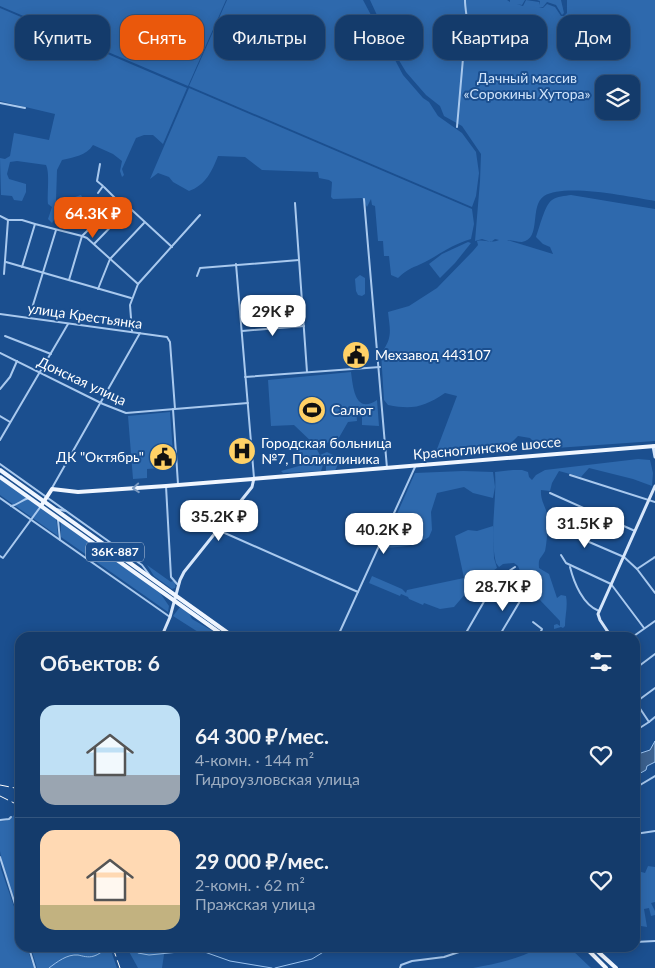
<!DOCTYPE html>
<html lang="ru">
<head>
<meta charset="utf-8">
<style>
	body { margin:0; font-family:Lato,sans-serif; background:#214673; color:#f1f3f6; height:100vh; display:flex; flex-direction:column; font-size:19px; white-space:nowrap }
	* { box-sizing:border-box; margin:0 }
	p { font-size:16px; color:#9dadc1 }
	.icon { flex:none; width:28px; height:28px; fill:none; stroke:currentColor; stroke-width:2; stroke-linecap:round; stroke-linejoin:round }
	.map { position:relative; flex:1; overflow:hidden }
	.sheet { position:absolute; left:15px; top:632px; width:625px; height:320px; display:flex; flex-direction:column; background:#143b6b; border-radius:15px; box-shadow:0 2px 12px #0003,0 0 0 1px #33557e }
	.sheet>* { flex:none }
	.top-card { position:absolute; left:15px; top:15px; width:625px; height:45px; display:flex; gap:10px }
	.tools { position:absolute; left:595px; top:75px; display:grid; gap:10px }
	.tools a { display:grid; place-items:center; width:45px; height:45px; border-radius:10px; background:#143b6b; box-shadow:0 2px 12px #0003,0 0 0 1px #33557e; font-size:25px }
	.price { position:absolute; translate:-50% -42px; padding:0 11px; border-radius:10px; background:#fff; color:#222; font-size:16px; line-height:32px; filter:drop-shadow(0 1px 2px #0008) }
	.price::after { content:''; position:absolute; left:50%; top:30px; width:15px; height:11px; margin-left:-8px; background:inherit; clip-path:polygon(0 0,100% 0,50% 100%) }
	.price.current { background:#ea580c; color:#fff }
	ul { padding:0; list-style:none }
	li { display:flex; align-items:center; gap:15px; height:125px; padding:0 25px }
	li+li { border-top:1px solid #33557e }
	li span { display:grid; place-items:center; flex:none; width:140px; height:100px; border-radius:15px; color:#555 }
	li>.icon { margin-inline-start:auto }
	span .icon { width:60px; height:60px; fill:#fffc; stroke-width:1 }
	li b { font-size:21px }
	h2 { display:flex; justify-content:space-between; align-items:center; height:60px; padding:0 25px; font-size:21px }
	.tag { padding:0 18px; border-radius:15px; background:#143b6b; box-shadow:0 2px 12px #0003,0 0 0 1px #33557e; font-size:18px; line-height:45px }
	.tag.current { background:#ea580c; color:#fff }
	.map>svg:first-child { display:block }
	.green { fill:#2e69ad; fill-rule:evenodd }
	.water { fill:#3c6290; stroke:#9cc4f0 }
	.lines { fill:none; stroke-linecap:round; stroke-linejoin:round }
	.stream { stroke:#9cc4f0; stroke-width:1 }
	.street { stroke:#a9c9ee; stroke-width:2 }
	.secondary { stroke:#d6e6fa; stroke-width:3 }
	.primary { stroke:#f0f6ff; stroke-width:4 }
	.rail { stroke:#fff; stroke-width:1; stroke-dasharray:9 4; stroke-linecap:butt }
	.oneway { stroke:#7b9ac1 }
	.labels { text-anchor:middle; stroke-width:4; stroke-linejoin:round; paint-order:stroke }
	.shield { fill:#1b4f8f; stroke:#bbcadd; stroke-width:1 }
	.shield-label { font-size:12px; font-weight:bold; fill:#fff }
	.park-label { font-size:14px; fill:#cfe3fa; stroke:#1b4f8f }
	.street-label { font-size:14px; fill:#fff; stroke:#1b4f8f }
	.poi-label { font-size:14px; fill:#fff; stroke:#1b4f8f; text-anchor:start }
</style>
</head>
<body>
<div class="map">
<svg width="655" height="968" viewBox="0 0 655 968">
	<rect width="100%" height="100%" fill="#1b4f8f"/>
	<g class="green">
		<path d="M0,0H226L188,86L0,6Z"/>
		<path d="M227,0H363L403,75L423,98L429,102L438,116L462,133L476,152L479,173L476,196L472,207L189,86Z"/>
		<path d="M370,0H507L510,2V0H525L522,5L517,4L523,6L526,0L539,2V5L540,1L537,0H561L564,13L562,15L556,5L547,2L543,7H539L543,8L547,4L555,7L561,16H564L567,13V0H655V201C630,197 565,183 544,196C529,206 542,239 522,242C517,242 511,240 507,240L553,254L550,247L543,244L536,237C539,229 545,204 552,200C557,196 565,196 571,195L655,209V441L542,449L534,448L531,445L533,441L530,438L518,436L504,450L497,451L493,448C484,456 447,458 434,457L457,396L445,393C424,407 413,410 388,405L384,400L381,353C393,338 390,330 388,312L409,306L437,288L473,251L478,245L477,241C485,239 490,244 499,240L495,239L491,242L482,239L475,241L480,181L481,154L462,126L444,116L440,106L426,95L406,72L394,52ZM604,84H631V111H604Z"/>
		<path d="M0,8L187,88L163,144L153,135H144L136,138L122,169L124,175L122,177L120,171L122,161L113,154L93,145C86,156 74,157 62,160L57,170L56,201L60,205L72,198L81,195L86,204L80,212L68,211L58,214L52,223L48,219L52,207L48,204C47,193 50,173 46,165L17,161L10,162L7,174L9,179L26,184V192L22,201L14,200L12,196L1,195L0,158L5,159L10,156L14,133L49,140L55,114L0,101Z"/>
		<path d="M189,88L472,209L474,224L471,239C451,245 442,253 425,262C413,268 408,268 398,278L391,275L389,256H384L383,241H378L375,206L372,205L371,199L367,207L362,198L333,199L331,197L332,182L329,180L319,178L318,172L262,170L245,157L218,156C212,171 206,185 189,191L173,182L169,177L158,173L150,179Z"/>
		<path d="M468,242L471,243L455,263L440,278L429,264L442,254Z"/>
		<path d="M360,275L365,278V294L362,296L358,295L356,291L355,279Z"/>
		<path d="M351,372C353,387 355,415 377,400L379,426L362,425V414L356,410L357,421L348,422L337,441L315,445L294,425L271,426L268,380Z"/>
		<path d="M170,412L174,467L147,469V478L133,479L128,416Z"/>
		<path d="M308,443L316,448L320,455L327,452L339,458H328L329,464H338L335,471H326V464L323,465L321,471L283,473L281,471L299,466L303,461L302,455L296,452Z"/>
		<path d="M638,459L650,460L653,473L652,486L633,479L589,468L581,477L559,471L552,483L550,491L541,490C540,503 549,509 548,524C548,528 546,549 545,551C541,559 538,557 539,568L549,574L557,598L561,595L566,596C568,607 565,615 565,626L563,628L561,627L554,629V625L557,624L560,626V621L539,599L534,587L523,579L518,566L514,563L503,564L499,567L496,563C489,534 497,502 495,472L513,470H522L528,472L529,477L532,480L536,475L545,470Z"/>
		<path d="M463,471L493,472L495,487L493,498L473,493L464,487L437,493L431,512L432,530L429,537C415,547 399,547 382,548L415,473Z"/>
		<path d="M0,479L56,517L58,536L0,495Z"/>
		<path d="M61,520L156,587L169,606L168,612L61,537Z"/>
		<path d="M493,526L494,558L497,568L472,586L454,607L440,609L424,603L423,605L409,599L408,597L401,594L400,596L369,583L372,576L402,589L406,593L407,590L464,578L455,536L468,530L477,531Z"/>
		<path d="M147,565L171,582L174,580L176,582L175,588L172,589L154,576Z"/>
		<path d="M180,607L189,613L192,619L223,637H206L173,616Z"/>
		<path d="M16,813L20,816V918L3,868L0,851V821C7,822 11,818 16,813Z"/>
		<path d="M0,861L1,869L20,924V948H27L34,968H0Z"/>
		<path d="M648,866L655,867V902L651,903L655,911V915L651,916L649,908L644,909L647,927L641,926L635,882L638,871L645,873Z"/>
		<path d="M31,948H110L117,968H37Z"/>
		<path d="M127,948H165L162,968H138Z"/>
		<path d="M538,948H570L591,968H473C494,964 520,959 538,948Z"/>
	</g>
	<path class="water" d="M655,741V762L647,766L646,770L635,776V755L650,750Z"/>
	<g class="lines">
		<g class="stream">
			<path d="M132,948L138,953L149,955L199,950L230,961L272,968"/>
			<path d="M49,968C57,962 67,954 78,955C83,956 88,958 94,956C98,955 103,951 107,948"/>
			<path d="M275,968L312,959L330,948"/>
		</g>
		<g class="street">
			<path d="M0,103L25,108"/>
			<path d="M457,127L464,47C472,33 465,15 465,0"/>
			<path d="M104,187L118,201"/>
			<path d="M98,193L103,186L97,181L100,164"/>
			<path d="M364,199L387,468"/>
			<path d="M295,203L307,372"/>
			<path d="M0,216L8,220H22L35,224L82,236L87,238L138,284L130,305L132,331"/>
			<path d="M94,244L129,208"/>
			<path d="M6,262L131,298"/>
			<path d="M236,264L254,478"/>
			<path d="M22,267L35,224"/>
			<path d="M4,274L8,220"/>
			<path d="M197,276L200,268L299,260"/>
			<path d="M69,280L82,236L120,199L172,247"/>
			<path d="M138,284L200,215"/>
			<path d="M98,289L110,259L144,223"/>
			<path d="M0,314L167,337L170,342L175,409"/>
			<path d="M29,318L56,230"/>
			<path d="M242,331L304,326"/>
			<path d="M5,336L51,354"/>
			<path d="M0,353L103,404L126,413L248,403"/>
			<path d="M245,377L380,367"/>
			<path d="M0,389L10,377L17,361"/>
			<path d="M173,409L178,484"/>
			<path d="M0,416L10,422"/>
			<path d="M0,440L68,324"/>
			<path d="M0,464L142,565L151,577"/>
			<path d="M570,475L655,502"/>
			<path d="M166,486L171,577L178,585"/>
			<path d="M52,488L140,333"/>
			<path d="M550,493L635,531"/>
			<path d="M0,498L170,617"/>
			<path d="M11,506C18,505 21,500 29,498"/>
			<path d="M56,509L66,511"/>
			<path d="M58,520L60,540"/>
			<path d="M552,526L624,557L637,569L655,593"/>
			<path d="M218,530L358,592"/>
			<path d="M561,555L566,563L611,584L644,628"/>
			<path d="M0,556L3,558L41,506"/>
			<path d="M570,567C574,583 583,605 599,611"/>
			<path d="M637,569L655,557"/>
			<path d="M533,622L542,629L538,638"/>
			<path d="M337,638L415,467"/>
			<path d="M463,638L497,579L515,567"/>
			<path d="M498,638L523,596"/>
			<path d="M631,638L655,621"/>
			<path d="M635,669L655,654"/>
			<path d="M635,701L649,722L655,717"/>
			<path d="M636,702L655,688"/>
			<path d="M635,731L649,722"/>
			<path d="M635,788L655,776"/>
			<path d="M0,820L9,819L11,817"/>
			<path d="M635,834L655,831"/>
			<path d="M0,857L20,920"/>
			<path d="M635,912C639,920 641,925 635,932"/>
			<path d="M635,942L655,941"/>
			<path d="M29,948L35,968"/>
			<path d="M243,948L269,951L298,948"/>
			<path d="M608,950L615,948"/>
			<path d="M400,968L401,965L412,961L444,957L471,948"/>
		</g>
		<g class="secondary">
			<path d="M653,446L655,457"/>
			<path d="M161,638L170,617L180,580L184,572L252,487L254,478"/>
			<path d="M612,638L600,620L598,614L655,486"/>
		</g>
		<g class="primary">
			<path d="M0,470L235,638"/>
			<path d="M0,477L227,638"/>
			<path d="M41,506L52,489L78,492L166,486L655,446"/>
			<path d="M586,948L606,968"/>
			<path d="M594,948L616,968"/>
		</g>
		<g class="rail">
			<path d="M0,785L20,789"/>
			<path d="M0,796L20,806"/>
			<path d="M113,948L120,968"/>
		</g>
	</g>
	<defs><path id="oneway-chevron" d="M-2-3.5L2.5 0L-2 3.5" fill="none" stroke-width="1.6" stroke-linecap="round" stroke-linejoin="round" transform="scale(1.25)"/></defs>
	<use class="oneway" href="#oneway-chevron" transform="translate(136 488) rotate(176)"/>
	<defs>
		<g id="civic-disc" transform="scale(1.4375)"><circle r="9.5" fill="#ffd166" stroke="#1b4f8f"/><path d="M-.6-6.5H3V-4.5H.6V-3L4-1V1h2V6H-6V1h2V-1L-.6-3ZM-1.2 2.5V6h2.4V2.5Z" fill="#111"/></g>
		<g id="stadium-disc" transform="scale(1.4375)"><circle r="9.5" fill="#ffd166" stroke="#1b4f8f"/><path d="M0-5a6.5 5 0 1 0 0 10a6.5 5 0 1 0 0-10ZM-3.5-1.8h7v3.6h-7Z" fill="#111"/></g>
		<g id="hospital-disc" transform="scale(1.4375)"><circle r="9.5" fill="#ffd166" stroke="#1b4f8f"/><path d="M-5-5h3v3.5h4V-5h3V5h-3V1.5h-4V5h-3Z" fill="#111"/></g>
	</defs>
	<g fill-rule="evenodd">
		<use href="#civic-disc" x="356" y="355"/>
		<use href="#stadium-disc" x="312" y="410"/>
		<use href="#hospital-disc" x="242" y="451"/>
		<use href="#civic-disc" x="163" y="457"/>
	</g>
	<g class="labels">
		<rect class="shield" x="86" y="542.5" width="58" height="19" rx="4"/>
		<g class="shield-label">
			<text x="115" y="556">36К-887</text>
		</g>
		<g class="park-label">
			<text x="527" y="83">Дачный массив<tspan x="527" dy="16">«Сорокины Хутора»</tspan></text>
		</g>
		<g class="street-label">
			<text transform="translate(85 316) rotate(8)" y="5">улица Крестьянка</text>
			<text transform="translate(82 381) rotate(25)" y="5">Донская улица</text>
			<text transform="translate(487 448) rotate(-5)" y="5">Красноглинское шоссе</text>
		</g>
		<g class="poi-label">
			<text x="375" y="360">Мехзавод 443107</text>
			<text x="331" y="415">Салют</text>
			<text x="261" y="448">Городская больница<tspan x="261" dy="16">№7, Поликлиника</tspan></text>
			<text x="144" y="462" text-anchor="end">ДК "Октябрь"</text>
		</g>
	</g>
</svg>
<div class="tools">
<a><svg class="icon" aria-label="layers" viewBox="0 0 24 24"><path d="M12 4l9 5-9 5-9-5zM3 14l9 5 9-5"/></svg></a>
</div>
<b class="price current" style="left:93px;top:239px">64.3K ₽</b>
<b class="price" style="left:273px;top:337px">29K ₽</b>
<b class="price" style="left:219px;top:542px">35.2K ₽</b>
<b class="price" style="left:585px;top:549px">31.5K ₽</b>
<b class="price" style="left:384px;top:555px">40.2K ₽</b>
<b class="price" style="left:503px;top:612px">28.7K ₽</b>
<div class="top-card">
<a class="tag">Купить</a>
<a class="tag current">Снять</a>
<a class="tag">Фильтры</a>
<a class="tag">Новое</a>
<a class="tag">Квартира</a>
<a class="tag">Дом</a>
</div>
<section class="sheet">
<h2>Объектов: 6<svg class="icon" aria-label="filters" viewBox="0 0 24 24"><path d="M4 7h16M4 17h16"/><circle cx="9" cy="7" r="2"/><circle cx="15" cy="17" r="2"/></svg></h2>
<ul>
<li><span style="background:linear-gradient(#bfe0f5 70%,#9aa5b1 0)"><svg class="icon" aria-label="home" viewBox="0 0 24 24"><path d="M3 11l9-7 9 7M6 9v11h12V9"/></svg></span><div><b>64 300 ₽/мес.</b><p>4-комн. · 144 m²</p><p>Гидроузловская улица</p></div><svg class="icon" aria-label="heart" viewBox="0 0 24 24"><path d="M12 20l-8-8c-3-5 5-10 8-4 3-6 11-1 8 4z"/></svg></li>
<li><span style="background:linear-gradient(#ffd9b3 75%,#c2b280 0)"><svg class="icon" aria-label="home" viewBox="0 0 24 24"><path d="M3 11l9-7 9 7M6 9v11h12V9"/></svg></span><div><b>29 000 ₽/мес.</b><p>2-комн. · 62 m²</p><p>Пражская улица</p></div><svg class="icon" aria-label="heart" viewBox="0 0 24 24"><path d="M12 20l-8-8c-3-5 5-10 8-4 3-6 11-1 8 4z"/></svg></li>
</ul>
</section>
</div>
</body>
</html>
